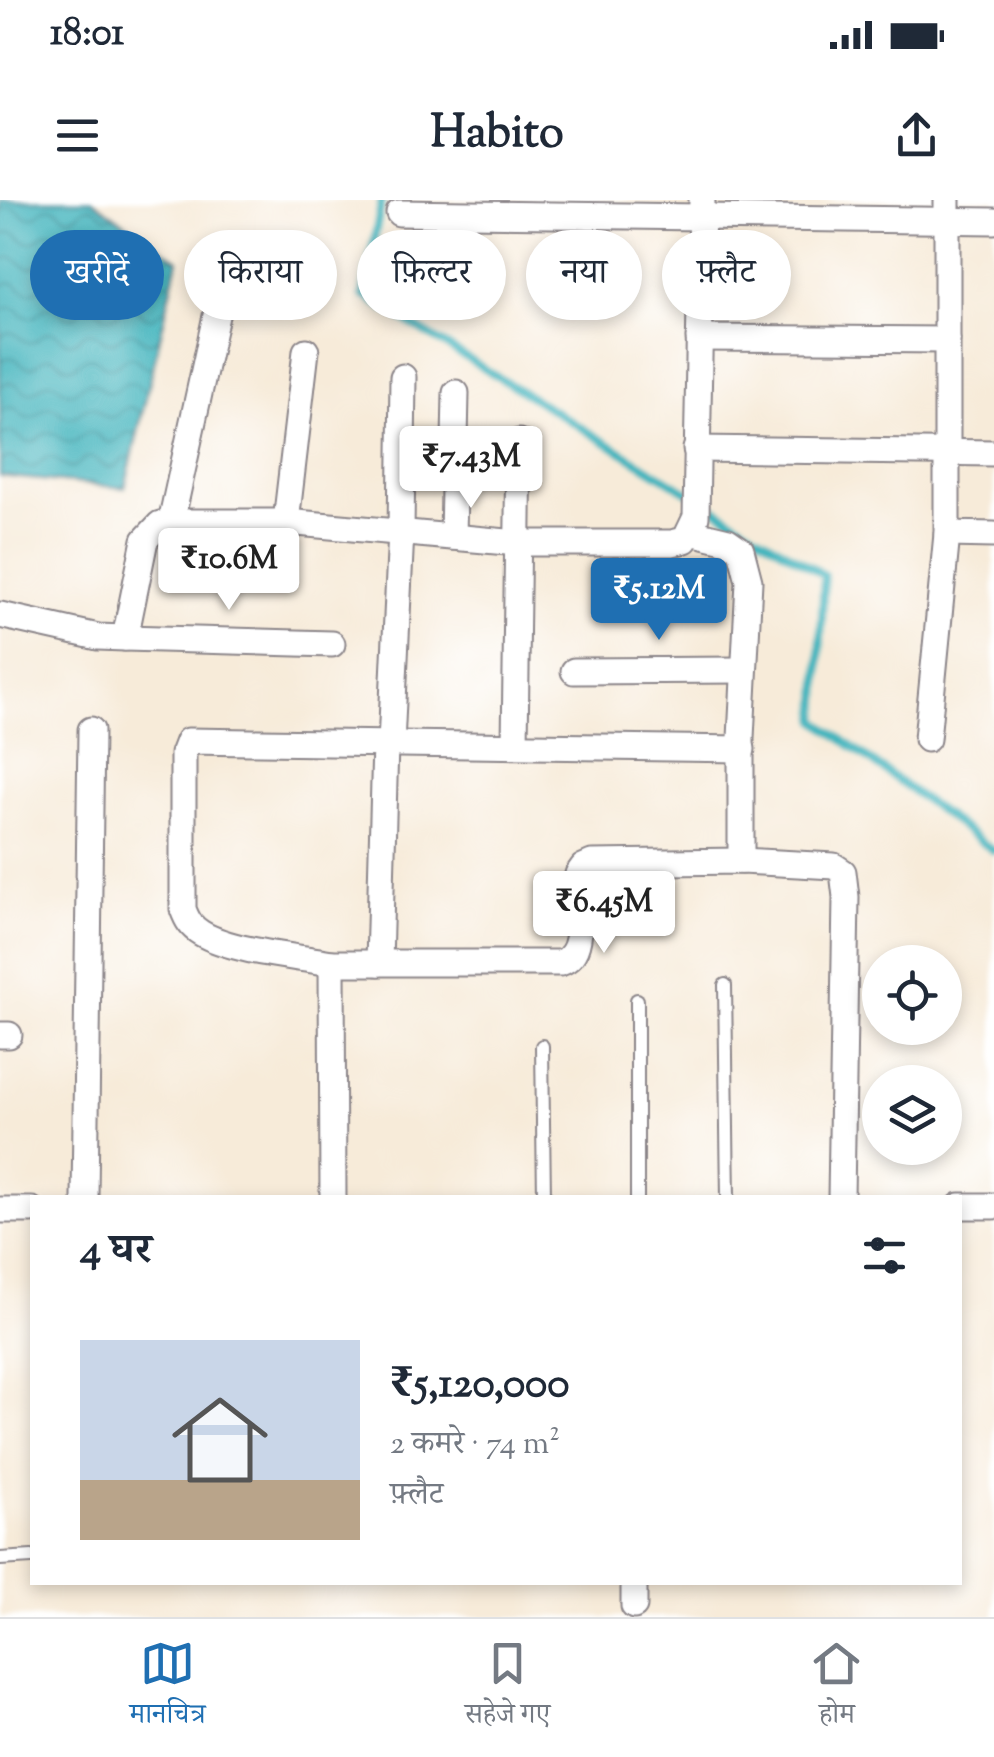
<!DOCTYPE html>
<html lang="hi">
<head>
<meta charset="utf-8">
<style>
	body { margin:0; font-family:"Sorts Mill Goudy","Noto Serif Devanagari",serif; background:#f6f6f7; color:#1f2937; height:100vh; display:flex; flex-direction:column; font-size:38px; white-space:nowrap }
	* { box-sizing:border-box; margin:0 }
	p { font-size:32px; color:#747a83 }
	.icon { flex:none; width:55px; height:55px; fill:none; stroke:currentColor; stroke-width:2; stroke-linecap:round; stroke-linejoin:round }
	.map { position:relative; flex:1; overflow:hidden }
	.sheet { position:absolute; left:30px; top:995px; width:932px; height:390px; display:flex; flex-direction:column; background:#fff; border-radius:0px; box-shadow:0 5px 15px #0003 }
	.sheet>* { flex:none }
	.top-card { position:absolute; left:30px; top:30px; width:935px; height:90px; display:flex; gap:20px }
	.fabs { position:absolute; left:862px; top:745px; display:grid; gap:20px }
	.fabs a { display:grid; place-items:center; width:100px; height:100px; border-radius:50%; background:#fff; box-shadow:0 5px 15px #0003; font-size:50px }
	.price { position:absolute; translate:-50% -85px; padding:0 22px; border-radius:10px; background:#fff; color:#222; font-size:32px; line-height:65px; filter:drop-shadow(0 2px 5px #0008) }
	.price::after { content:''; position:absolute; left:50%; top:60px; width:30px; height:22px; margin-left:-15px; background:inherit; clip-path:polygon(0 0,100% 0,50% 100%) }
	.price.selected { background:#1f6fb2; color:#fff }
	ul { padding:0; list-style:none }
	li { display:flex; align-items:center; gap:30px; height:250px; padding:0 50px }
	li span { display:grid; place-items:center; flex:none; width:280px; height:200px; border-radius:0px; color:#555 }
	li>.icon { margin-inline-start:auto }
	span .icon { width:120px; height:120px; fill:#fffc; stroke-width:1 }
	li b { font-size:42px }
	h2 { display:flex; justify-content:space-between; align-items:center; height:120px; padding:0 50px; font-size:42px }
	.pill { padding:0 35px; border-radius:45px; background:#fff; box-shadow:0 5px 15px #0003; font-size:35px; line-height:90px }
	.pill.selected { background:#1f6fb2; color:#fff }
	.status { display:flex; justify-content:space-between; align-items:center; height:70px; padding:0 50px; background:#fff; direction:ltr }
	.status svg { height:28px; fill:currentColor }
	header { display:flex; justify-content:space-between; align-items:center; height:130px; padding:0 50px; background:#fff; font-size:45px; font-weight:800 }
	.dock { display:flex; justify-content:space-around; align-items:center; height:140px; border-top:2px solid #e0e1e3; background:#fff; font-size:28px; color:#747a83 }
	.dock a { display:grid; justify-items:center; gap:5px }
	.dock .selected { color:#1f6fb2 }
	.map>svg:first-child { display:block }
	.water { fill:url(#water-waves); stroke:#346c7c; stroke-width:2.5 }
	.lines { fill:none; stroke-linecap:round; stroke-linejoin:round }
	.stream { stroke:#45b5be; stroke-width:8 }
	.lane-casing { stroke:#8c868a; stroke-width:16 }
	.street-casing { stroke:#8c868a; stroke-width:29 }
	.lane { stroke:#fff; stroke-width:12 }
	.street { stroke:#fff; stroke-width:25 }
</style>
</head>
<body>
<div class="status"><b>18:01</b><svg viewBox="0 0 49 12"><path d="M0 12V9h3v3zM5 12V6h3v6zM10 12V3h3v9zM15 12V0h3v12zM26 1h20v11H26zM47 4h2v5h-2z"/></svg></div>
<header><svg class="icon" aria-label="menu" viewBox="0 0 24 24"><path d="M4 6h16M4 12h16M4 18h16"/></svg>Habito<svg class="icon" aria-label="share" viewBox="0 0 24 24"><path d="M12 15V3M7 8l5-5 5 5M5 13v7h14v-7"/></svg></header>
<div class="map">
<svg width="994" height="1417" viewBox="0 0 994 1417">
	<defs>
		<pattern id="water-waves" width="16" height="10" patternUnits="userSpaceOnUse" patternTransform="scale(2.5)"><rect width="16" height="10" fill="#45b5be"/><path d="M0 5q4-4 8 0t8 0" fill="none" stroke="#39939c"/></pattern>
	</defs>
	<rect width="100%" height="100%" fill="#fff"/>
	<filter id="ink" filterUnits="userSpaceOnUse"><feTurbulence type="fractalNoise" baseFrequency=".01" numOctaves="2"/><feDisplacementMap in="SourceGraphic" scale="20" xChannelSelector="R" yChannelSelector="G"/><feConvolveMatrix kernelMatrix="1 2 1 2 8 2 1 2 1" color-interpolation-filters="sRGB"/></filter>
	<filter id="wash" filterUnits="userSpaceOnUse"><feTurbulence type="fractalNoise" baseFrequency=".0048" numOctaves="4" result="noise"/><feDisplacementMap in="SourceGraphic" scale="40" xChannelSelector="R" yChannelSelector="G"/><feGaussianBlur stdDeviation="2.25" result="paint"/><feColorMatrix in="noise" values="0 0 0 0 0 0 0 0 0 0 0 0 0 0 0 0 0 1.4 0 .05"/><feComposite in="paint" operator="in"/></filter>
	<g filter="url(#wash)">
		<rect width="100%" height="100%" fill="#f7ebd9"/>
		<path class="water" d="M0,0H92L178,60L125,288L0,276Z"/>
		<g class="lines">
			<g class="stream">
				<path d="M382,0L363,95L689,293"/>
				<path d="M701,300L824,375L817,521L994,651"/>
			</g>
		</g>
	</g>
	<g filter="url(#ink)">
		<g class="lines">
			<g class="lane-casing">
				<g id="lane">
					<path d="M725,785L728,998"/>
					<path d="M637,800V998"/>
					<path d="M542,846L544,998"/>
					<path d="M0,1359L32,1357"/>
				</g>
			</g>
			<g class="street-casing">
				<g id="street">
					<path d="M399,13L994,21"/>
					<path d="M699,138L947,140"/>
					<path d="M696,249L994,253"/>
					<path d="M171,322L217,111"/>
					<path d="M286,322L306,151"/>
					<path d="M691,332L728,341L741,350L749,381L741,538V661"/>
					<path d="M947,334L994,335"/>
					<path d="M453,337L456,193"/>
					<path d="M0,415L98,437L125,438L145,340L160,324L171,322H286L518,343H672L685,340L696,317L702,0"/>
					<path d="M125,438L332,444"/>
					<path d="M574,471L743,470"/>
					<path d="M927,539L947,334V0"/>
					<path d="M391,544L401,331L403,177"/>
					<path d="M515,545L519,242"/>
					<path d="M332,763H560C591,753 574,700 578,674L583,667L592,663L741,661L834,666L843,672L846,697L841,998"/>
					<path d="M379,763L385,544"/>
					<path d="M0,835H9"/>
					<path d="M85,998L91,530"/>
					<path d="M333,998L332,763C297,757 230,751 201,733C191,727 187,720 183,709V554L188,541L742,549"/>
					<path d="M960,1006H994"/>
					<path d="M0,1010H32"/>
					<path d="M634,1406V1382"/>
				</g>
			</g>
			<use href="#lane" class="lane"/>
			<use href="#street" class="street"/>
		</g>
	</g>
</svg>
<div class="fabs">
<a><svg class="icon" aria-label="locate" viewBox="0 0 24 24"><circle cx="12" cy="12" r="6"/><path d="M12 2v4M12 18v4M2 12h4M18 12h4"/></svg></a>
<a><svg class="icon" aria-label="layers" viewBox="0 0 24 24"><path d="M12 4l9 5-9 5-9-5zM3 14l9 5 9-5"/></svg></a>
</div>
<b class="price" style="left:471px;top:311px">₹7.43M</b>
<b class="price" style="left:229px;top:413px">₹10.6M</b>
<b class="price selected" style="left:659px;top:443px">₹5.12M</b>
<b class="price" style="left:604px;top:756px">₹6.45M</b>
<div class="top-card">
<a class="pill selected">खरीदें</a>
<a class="pill">किराया</a>
<a class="pill">फ़िल्टर</a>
<a class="pill">नया</a>
<a class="pill">फ़्लैट</a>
</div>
<section class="sheet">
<h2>4 घर<svg class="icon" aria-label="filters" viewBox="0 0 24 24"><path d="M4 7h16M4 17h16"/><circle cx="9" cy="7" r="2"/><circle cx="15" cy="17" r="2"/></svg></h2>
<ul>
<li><span style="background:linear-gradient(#c9d6e8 70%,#b9a48a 0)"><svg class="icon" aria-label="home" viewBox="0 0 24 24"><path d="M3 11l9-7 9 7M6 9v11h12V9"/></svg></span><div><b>₹5,120,000</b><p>2 कमरे · 74 m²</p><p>फ़्लैट</p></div></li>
</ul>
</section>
</div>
<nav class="dock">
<a class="selected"><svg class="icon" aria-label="map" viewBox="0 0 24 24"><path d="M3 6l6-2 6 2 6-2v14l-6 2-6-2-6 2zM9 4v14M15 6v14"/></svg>मानचित्र</a>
<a><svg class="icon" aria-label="saved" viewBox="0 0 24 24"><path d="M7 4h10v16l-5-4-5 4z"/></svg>सहेजे गए</a>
<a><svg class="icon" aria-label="home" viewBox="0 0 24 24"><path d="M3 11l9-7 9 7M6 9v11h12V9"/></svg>होम</a>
</nav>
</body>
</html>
